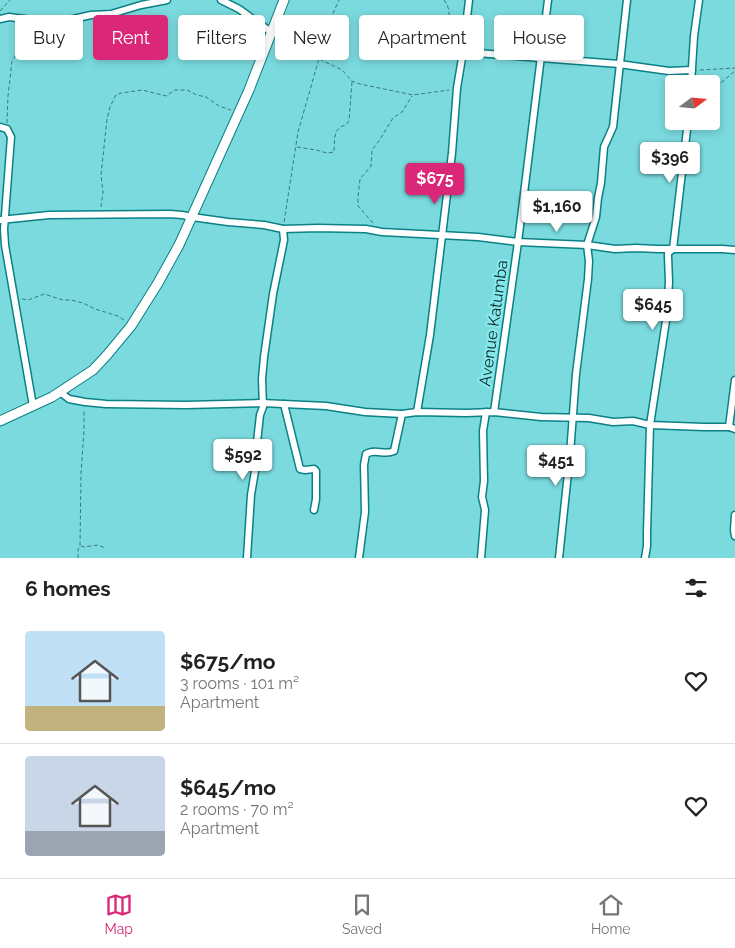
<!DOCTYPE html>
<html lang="en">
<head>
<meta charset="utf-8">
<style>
	body { margin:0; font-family:Raleway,sans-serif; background:#f2f2f2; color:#222; height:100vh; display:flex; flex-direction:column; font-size:19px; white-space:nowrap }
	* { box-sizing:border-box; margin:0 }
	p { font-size:16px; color:#767676 }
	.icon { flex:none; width:28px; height:28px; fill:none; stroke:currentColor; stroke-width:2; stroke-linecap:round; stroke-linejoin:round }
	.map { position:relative; height:558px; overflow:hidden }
	.panel { display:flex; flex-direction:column; background:#fff; flex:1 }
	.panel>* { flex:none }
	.top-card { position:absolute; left:15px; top:15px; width:705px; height:45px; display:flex; gap:10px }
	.needle { width:32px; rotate:74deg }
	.buttons { position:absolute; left:665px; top:75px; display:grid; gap:10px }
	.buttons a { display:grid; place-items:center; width:55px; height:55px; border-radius:5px; background:#fff; box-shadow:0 2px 8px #0003; font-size:25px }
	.price { position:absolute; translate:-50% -42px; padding:0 11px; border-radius:5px; background:#fff; color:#222; font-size:16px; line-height:32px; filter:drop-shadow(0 1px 2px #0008) }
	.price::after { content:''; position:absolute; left:50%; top:30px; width:15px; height:11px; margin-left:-8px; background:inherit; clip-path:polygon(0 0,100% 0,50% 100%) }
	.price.selected { background:#db2777; color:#fff }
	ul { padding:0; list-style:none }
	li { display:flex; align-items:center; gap:15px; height:125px; padding:0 25px }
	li+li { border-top:1px solid #e0e0e0 }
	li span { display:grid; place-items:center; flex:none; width:140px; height:100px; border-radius:5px; color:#555 }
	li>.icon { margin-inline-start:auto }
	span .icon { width:60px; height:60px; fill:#fffc; stroke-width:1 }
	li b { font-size:21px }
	h2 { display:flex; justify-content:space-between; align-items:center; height:60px; padding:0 25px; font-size:21px }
	.pill { padding:0 18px; border-radius:5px; background:#fff; box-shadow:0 2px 8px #0003; font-size:18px; line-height:45px }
	.pill.selected { background:#db2777; color:#fff }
	.tab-bar { display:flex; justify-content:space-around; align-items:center; height:70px; border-top:1px solid #e0e0e0; background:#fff; font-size:14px; color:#767676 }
	.tab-bar a { display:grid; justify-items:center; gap:2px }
	.tab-bar .selected { color:#db2777 }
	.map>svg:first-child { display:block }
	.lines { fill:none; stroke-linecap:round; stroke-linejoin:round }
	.minor-casing { stroke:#0a8185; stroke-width:9 }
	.tertiary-casing { stroke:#0a8185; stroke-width:11 }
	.path { stroke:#3b787a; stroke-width:1; stroke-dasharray:4 2.5; stroke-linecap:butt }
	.minor { stroke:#fff; stroke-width:6 }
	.tertiary { stroke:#fff; stroke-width:9 }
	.labels { text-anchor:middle; stroke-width:4.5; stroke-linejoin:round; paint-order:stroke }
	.street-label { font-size:16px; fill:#062627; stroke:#87e8eb }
</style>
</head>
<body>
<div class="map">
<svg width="735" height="558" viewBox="0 0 735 558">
	<rect width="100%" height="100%" fill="#7adade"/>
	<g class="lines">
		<g class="minor-casing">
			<g id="minor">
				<path d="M221,0L239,9L271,32"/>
				<path d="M0,19L9,17L32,20H69L91,15L111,14L141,5L167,0"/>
				<path d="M463,52L619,64L669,71L692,70"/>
				<path d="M691,84L694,36L699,0"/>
				<path d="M0,127L7,129L11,137L4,229L5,245L33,406"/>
				<path d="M0,220L49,215L170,214L182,215L192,217L228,222L264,225L283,229L318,228L366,229L382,232L478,237L518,242L587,245L615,249L636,248L658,249H722L735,250"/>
				<path d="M60,392L69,399L85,402L106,404L186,405L262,403L326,406L365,412L402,414L417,412L466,413L494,412L541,417L589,418L613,422L633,421L650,425L704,427H729L735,429"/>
				<path d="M284,404L300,469L305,470L314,469L316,471V499L314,510"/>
				<path d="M417,412L430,335L452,153L457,88L463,52L469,0"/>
				<path d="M494,412L518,242L548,0"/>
				<path d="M729,427L735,380"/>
				<path d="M735,515L734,530L735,536"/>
				<path d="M247,558L251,495L255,471L256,451L260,415L263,407L262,379L264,357L273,294L284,240L283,229"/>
				<path d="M359,558L365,512L364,465L366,454C375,448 385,456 394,451L402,414"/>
				<path d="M481,558L485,510L482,497L484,481L483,431L486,412"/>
				<path d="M559,558L570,454L576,374L588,279L589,261L587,245L596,217L598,198L601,183L604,147L613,127L627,0"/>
				<path d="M645,558L647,546V533L650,425L667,314L669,282L668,256V253L673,249L688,121"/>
			</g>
		</g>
		<g class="tertiary-casing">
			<path id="tertiary" d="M0,421L52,397L93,370L107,355L131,326L158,283L179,245L249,90L284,0"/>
		</g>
		<g class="path">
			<path d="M444,0C455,13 445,33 449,48C450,52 453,56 455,59"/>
			<path d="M0,11L10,0"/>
			<path d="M280,33L301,36L308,51L319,59L342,70L352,81L360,84L413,95L449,90"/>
			<path d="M700,70L735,68"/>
			<path d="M711,91L735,71"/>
			<path d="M7,123L8,96L12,61L15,56L22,27"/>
			<path d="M297,147L316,150L327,153L334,152C335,141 332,128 346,125L349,121L352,82"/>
			<path d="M101,207L103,192L101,175L107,119L110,107L116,95L121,93L142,90L166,96L175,90H187L197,95L206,97L219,106L231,110"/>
			<path d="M284,222L298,132L330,20L339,0"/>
			<path d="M373,223L358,206V197L360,179L371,166L372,150L379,141L393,118L402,112L412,96"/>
			<path d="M22,299L28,300L44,294L63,300H71L83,303L95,309L118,316L124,320"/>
			<path d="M81,546L84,547L97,545L106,548"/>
			<path d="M78,558V549L80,546L81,474L84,430V410"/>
		</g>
		<use href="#minor" class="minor"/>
		<use href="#tertiary" class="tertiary"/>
	</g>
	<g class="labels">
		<g class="street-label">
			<text transform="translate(493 323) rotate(-82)" y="6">Avenue Katumba</text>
		</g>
	</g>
</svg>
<div class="buttons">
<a><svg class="needle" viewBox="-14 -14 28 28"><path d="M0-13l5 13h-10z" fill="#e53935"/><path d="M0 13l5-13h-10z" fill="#767676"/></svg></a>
</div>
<b class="price" style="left:670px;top:184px">$396</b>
<b class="price selected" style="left:435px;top:205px">$675</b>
<b class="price" style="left:557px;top:233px">$1,160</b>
<b class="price" style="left:653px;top:331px">$645</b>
<b class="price" style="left:243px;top:481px">$592</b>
<b class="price" style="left:556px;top:487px">$451</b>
<div class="top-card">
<a class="pill">Buy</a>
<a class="pill selected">Rent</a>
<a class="pill">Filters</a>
<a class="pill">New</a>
<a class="pill">Apartment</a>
<a class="pill">House</a>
</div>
</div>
<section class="panel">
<h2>6 homes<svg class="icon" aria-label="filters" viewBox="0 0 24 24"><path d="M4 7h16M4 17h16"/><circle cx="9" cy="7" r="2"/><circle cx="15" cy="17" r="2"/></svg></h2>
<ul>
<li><span style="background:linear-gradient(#bfe0f5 75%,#c2b280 0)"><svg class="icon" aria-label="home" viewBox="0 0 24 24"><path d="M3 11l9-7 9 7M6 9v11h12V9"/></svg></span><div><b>$675/mo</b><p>3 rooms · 101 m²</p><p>Apartment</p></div><svg class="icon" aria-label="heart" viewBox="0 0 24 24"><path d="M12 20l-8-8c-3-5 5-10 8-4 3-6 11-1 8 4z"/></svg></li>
<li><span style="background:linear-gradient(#c9d6e8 75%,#9aa5b1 0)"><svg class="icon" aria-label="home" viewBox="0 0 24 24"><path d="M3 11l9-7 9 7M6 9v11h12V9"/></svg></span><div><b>$645/mo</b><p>2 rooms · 70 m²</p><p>Apartment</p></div><svg class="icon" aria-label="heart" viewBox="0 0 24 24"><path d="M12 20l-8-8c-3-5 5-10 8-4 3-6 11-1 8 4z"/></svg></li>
</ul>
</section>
<nav class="tab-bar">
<a class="selected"><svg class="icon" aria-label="map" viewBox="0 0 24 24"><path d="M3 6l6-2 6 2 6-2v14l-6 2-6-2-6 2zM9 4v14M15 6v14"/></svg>Map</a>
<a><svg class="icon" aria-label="saved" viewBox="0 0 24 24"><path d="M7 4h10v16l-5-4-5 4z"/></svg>Saved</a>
<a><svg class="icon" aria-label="home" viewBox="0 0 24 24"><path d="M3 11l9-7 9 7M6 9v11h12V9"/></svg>Home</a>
</nav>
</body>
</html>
